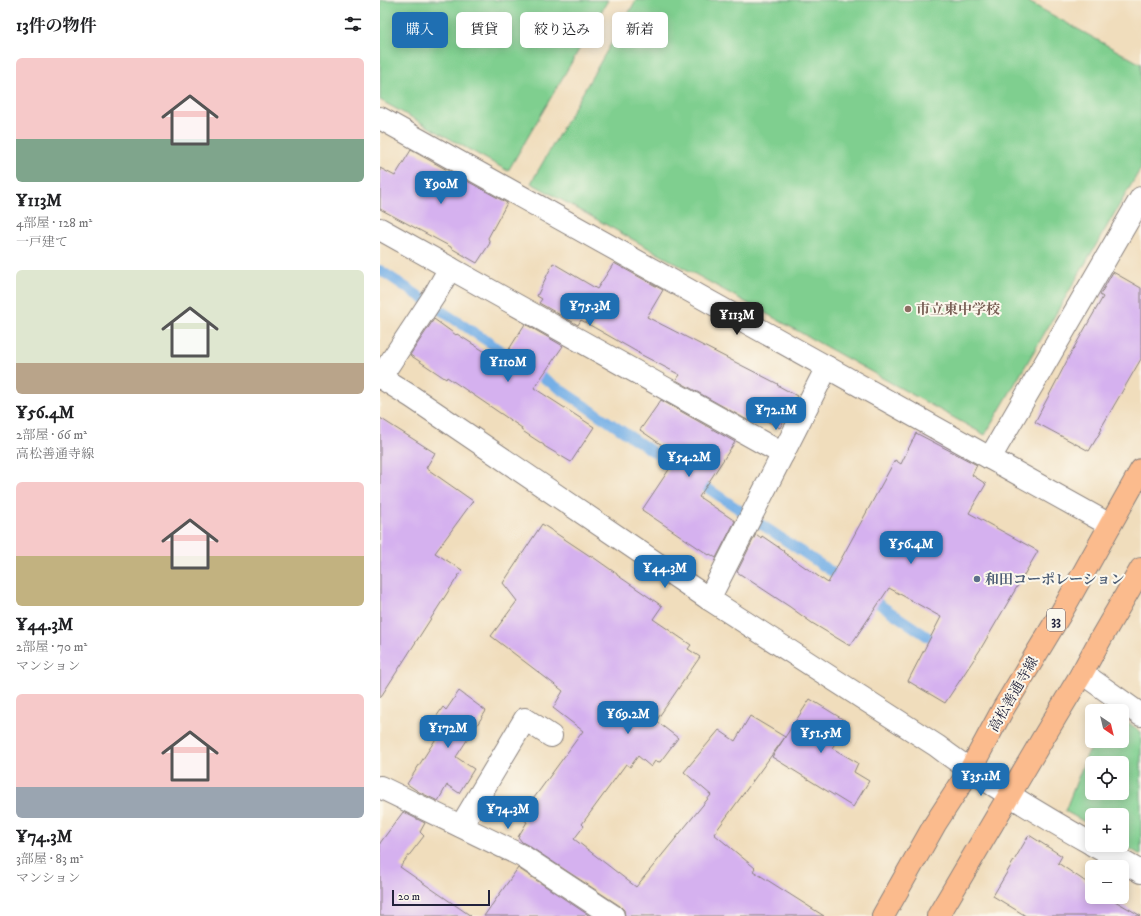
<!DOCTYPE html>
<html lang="ja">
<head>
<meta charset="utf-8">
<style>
	body { margin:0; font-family:"IM FELL DW Pica","Noto Serif JP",serif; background:#f2f2f2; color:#202124; height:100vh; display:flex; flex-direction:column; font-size:15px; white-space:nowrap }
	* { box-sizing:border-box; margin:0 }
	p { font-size:13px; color:#757577 }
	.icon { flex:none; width:22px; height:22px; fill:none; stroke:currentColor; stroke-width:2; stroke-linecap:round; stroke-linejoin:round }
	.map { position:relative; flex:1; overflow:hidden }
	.side { display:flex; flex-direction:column; background:#fff; width:380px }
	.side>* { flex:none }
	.banner { position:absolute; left:12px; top:12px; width:380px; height:36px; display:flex; gap:8px }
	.needle { width:26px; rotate:145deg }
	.buttons { position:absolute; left:705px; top:704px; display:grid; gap:8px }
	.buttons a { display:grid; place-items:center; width:44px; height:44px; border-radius:6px; background:#fff; box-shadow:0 2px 10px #0003; font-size:20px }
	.scale { position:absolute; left:12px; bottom:10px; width:98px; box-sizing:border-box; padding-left:4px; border:2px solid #22223b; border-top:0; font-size:11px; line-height:14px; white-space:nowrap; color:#22223b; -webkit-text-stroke:3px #fbf7ec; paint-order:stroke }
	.price { position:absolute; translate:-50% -34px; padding:0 9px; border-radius:8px; background:#1f6fb2; color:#fff; font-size:13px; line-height:26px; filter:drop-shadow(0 1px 2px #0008) }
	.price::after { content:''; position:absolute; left:50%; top:24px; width:12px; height:9px; margin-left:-6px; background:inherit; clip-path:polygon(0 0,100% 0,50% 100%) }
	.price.current { background:#222; color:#fff }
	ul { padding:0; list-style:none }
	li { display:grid; align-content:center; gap:8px; height:212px; padding:0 16px }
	li span { display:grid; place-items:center; height:124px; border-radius:6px; color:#555 }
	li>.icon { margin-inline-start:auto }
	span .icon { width:72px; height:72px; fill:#fffc; stroke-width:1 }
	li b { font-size:17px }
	h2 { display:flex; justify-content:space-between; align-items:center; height:48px; padding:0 16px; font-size:17px }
	.pill { padding:0 14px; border-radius:6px; background:#fff; box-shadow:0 2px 10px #0003; font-size:14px; line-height:36px }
	.pill.current { background:#1f6fb2; color:#fff }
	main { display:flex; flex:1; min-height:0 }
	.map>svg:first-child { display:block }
	.green { fill:#7fcf8f; stroke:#507865; fill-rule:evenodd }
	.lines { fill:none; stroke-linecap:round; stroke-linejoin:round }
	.stream { stroke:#75afe6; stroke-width:10 }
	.building { fill:#d5b1ef }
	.minor-casing { stroke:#89807c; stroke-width:24 }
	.major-casing { stroke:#89807c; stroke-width:24 }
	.minor { stroke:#fff; stroke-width:22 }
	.major { stroke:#fbbb8d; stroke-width:22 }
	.education-dot { fill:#8d6e63; stroke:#fbf7ec; stroke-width:1.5 }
	.service-dot { fill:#5c6f8a; stroke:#fbf7ec; stroke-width:1.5 }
	.labels { text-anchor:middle; stroke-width:4; stroke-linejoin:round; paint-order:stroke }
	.shield { fill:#fbf7ec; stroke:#636270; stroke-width:1 }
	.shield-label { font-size:13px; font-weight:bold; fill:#22223b }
	.education-label { font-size:14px; font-weight:bold; fill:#785e54; stroke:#fbf7ec; text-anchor:start }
	.service-label { font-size:14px; font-weight:bold; fill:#4e5e75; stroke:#fbf7ec; text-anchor:start }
	.street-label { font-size:14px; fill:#22223b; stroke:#fbf7ec }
</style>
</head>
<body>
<main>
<section class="side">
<h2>13件の物件<svg class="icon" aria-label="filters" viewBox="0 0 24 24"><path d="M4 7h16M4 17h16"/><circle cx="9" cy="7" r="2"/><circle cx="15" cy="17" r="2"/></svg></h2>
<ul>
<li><span style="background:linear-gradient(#f6c9c9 65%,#7fa58c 0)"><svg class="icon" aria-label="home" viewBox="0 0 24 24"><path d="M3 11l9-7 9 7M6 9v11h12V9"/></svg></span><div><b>¥113M</b><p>4部屋 · 128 m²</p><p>一戸建て</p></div></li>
<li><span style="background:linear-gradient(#dfe7d0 75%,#b9a48a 0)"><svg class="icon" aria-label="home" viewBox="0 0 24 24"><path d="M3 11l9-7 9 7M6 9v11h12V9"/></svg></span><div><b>¥56.4M</b><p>2部屋 · 66 m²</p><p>高松善通寺線</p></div></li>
<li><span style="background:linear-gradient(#f6c9c9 60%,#c2b280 0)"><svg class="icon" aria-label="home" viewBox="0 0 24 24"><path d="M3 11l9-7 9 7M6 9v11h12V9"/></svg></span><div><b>¥44.3M</b><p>2部屋 · 70 m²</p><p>マンション</p></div></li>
<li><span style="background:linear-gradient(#f6c9c9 75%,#9aa5b1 0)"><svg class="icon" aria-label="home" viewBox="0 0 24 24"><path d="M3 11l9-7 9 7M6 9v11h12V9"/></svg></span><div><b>¥74.3M</b><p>3部屋 · 83 m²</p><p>マンション</p></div></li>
</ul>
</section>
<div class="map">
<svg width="761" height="916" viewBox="0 0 761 916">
	<rect width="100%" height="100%" fill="#fbf7ec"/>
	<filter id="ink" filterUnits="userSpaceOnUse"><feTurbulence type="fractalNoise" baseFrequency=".025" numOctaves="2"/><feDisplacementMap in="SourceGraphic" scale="8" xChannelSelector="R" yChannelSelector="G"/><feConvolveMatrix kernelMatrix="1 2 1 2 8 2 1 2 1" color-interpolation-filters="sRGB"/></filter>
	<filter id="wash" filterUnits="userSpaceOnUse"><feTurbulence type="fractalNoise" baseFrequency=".012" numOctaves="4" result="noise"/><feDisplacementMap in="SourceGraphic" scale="16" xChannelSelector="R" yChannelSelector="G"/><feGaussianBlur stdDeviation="0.9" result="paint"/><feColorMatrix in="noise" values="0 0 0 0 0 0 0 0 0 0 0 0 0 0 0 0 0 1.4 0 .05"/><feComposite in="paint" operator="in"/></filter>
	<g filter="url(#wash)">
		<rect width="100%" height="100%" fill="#f0ddbc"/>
		<g class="green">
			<path d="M0,0H228L128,171L0,100Z"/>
			<path d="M256,0H645L761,64V168L605,435L151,183Z"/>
			<path d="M742,718L761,732V855L742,844V815H712V826L685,811L707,755L717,741H742ZM712,763H742V793H712Z"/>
		</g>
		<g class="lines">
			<g class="stream">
				<path d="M0,270L137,361"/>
				<path d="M150,369L464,580"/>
				<path d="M487,596L560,645"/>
			</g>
		</g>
		<g id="blocks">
			<g class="building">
				<path d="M31,150L127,203L108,238L110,243L97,263L71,248V247L0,209V168L15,176Z"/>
				<path d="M173,263L217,289L234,263L283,290L267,317L398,384L397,385L417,396L400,428L373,414L369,421L296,380L300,375L258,353H259L201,320L198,325L159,303L162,299L157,296Z"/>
				<path d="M733,272L761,288V359L721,428L722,429L709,451L655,422L688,359V358L723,297L720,295Z"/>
				<path d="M54,319L76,335L77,334L121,362L145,324L183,346L154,388L214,427L191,462L164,446V445L141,430L142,428L67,377L66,379L30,355Z"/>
				<path d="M281,400L355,442L319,497L355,521L336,558L330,554L329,555L262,510L298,456L260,430Z"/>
				<path d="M0,418L55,453L46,468L93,501L55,553L82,570L0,698Z"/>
				<path d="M536,433L597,465L592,475L606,484L589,513L658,551L600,650L565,703L528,681L561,617L509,588L470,646L432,623L410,607L357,572L376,534L381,538L382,536L404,551L403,552L448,583L515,460L521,464Z"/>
				<path d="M162,524L210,556V555L237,574V575L282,606L273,619L311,645L308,649L320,657L276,721L298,738L280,762L275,761L271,767L258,756L250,767L246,764L202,824L204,826L194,839L256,887L331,795L304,772L339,730L355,741L370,716L405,737L334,834L375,868L373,871L444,916H245L244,910L240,906L149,846L142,842L138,837L147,822L140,817L203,731L173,708L183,691L111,636L137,601L123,583Z"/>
				<path d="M79,691L106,711L76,757L94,769L79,793L67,785L58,801L39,792L27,784L57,737L47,730L63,707L66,710Z"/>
				<path d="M430,699L469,723L452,748L478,763L474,772L489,781L473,807L392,757Z"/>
				<path d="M23,812L45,823L40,832L44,836L20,867L91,916H0V843Z"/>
				<path d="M649,835L682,856L678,863L712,886V897H728L761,916H646L613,896Z"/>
				<path d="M138,868L210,916H104Z"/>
			</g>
		</g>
	</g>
	<g filter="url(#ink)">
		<use href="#blocks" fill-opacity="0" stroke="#89807c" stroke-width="1"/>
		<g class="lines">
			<g class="minor-casing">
				<g id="minor">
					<path d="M0,118L730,525"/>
					<path d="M0,229L403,454"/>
					<path d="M0,377L32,397L329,599L557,746C575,760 593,772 612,784C645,805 678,825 712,844"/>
					<path d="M0,378L54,296L70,268"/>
					<path d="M610,458L761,198"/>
					<path d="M329,599L447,367"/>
					<path d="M702,673L761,715"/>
					<path d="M0,787L142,856L233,916"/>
					<path d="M81,826L145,719L171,736"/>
					<path d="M713,845L761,872"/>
				</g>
			</g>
			<g class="major-casing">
				<g id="major">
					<path d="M503,916L555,824L590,770L623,709L681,613L761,470"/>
					<path d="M558,916L663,738L702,673L721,638L761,569"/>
				</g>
			</g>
			<use href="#minor" class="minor"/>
			<use href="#major" class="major"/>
		</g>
	</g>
	<circle class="education-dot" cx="528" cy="309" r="4"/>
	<circle class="service-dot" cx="597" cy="579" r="4"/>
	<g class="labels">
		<rect class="shield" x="667" y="609" width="18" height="22" rx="3"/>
		<g class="shield-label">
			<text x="676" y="625">33</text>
		</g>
		<g class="education-label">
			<text x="536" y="314">市立東中学校</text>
		</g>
		<g class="service-label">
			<text x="605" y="584">和田コーポレーション</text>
		</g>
		<g class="street-label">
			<text transform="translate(633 694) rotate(-60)" y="5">高松善通寺線</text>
		</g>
	</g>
</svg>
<div class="buttons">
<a><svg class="needle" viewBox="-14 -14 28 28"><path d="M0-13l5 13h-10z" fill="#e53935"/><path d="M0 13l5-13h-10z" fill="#757577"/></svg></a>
<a><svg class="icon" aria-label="locate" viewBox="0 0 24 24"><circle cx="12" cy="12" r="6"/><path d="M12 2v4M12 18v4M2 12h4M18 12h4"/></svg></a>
<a>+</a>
<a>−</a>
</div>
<div class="scale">20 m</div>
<b class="price" style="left:61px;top:205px">¥90M</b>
<b class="price" style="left:210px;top:327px">¥75.3M</b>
<b class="price current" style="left:357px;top:336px">¥113M</b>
<b class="price" style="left:128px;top:383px">¥110M</b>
<b class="price" style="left:396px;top:431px">¥72.1M</b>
<b class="price" style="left:309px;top:478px">¥54.2M</b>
<b class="price" style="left:531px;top:565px">¥56.4M</b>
<b class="price" style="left:285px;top:589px">¥44.3M</b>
<b class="price" style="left:248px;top:735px">¥69.2M</b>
<b class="price" style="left:68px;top:749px">¥172M</b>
<b class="price" style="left:441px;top:754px">¥51.5M</b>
<b class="price" style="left:601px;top:797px">¥35.1M</b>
<b class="price" style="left:128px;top:830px">¥74.3M</b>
<div class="banner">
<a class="pill current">購入</a>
<a class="pill">賃貸</a>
<a class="pill">絞り込み</a>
<a class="pill">新着</a>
</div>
</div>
</main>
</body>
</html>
